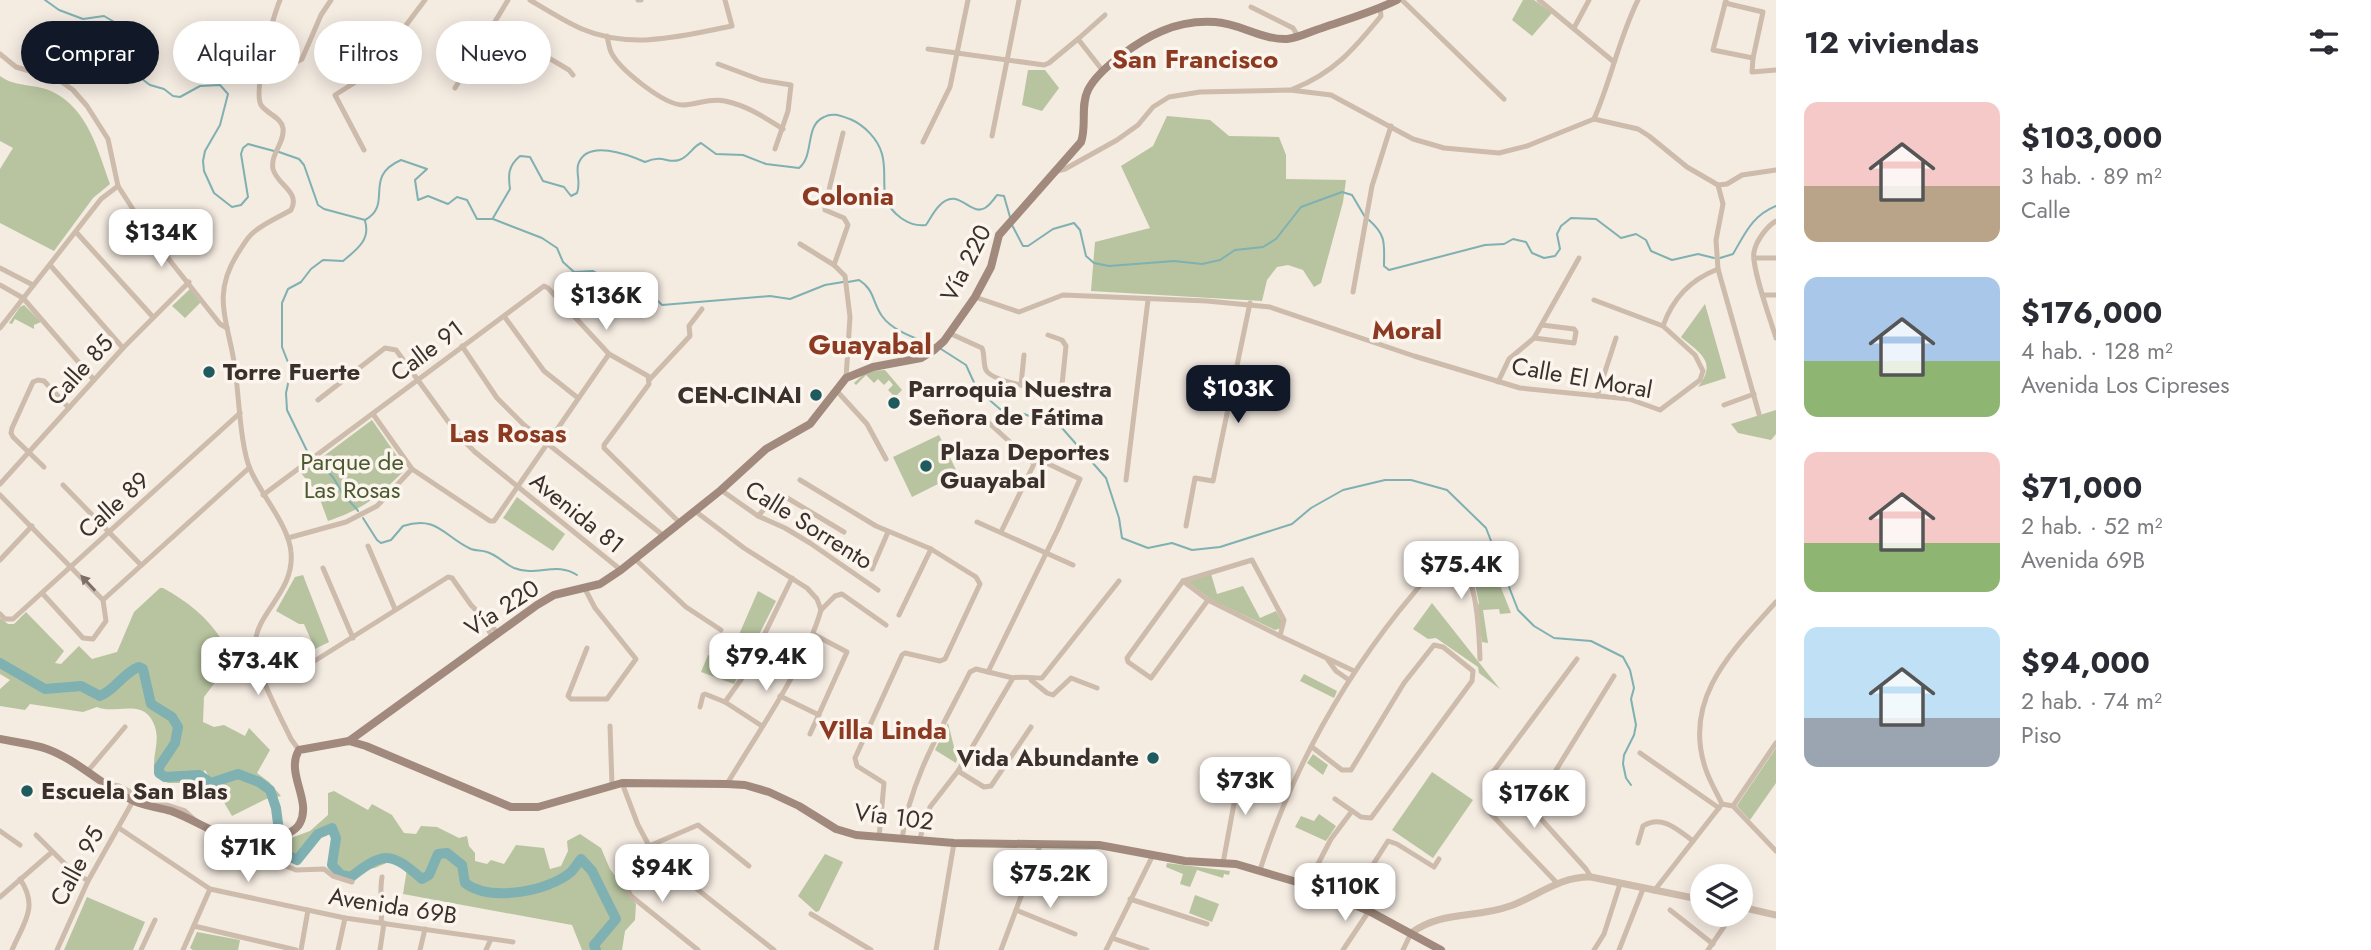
<!DOCTYPE html>
<html lang="es">
<head>
<meta charset="utf-8">
<style>
	body { margin:0; font-family:Jost,sans-serif; background:#f7f7f7; color:#2b2b33; height:100vh; display:flex; flex-direction:column; font-size:26px; white-space:nowrap }
	* { box-sizing:border-box; margin:0 }
	p { font-size:23px; color:#7c7c81 }
	.icon { flex:none; width:38px; height:38px; fill:none; stroke:currentColor; stroke-width:2; stroke-linecap:round; stroke-linejoin:round }
	.map { position:relative; flex:1; overflow:hidden }
	.sheet { display:flex; flex-direction:column; background:#fff; width:595px }
	.sheet>* { flex:none }
	.top-card { position:absolute; left:21px; top:21px; width:665px; height:63px; display:flex; gap:14px }
	.controls { position:absolute; left:1690px; top:864px; display:grid; gap:14px }
	.controls a { display:grid; place-items:center; width:63px; height:63px; border-radius:50%; background:#fff; box-shadow:0 4px 18px #0003; font-size:35px }
	.price { position:absolute; translate:-50% -60px; padding:0 16px; border-radius:14px; background:#fff; color:#222; font-size:23px; line-height:46px; filter:drop-shadow(0 2px 4px #0008) }
	.price::after { content:''; position:absolute; left:50%; top:42px; width:21px; height:16px; margin-left:-10px; background:inherit; clip-path:polygon(0 0,100% 0,50% 100%) }
	.price.selected { background:#111827; color:#fff }
	ul { padding:0; list-style:none }
	li { display:flex; align-items:center; gap:21px; height:175px; padding:0 28px }
	li span { display:grid; place-items:center; flex:none; width:196px; height:140px; border-radius:14px; color:#555 }
	li>.icon { margin-inline-start:auto }
	span .icon { width:84px; height:84px; fill:#fffc; stroke-width:1 }
	li b { font-size:30px }
	h2 { display:flex; justify-content:space-between; align-items:center; height:84px; padding:0 28px; font-size:30px }
	.pill { padding:0 24px; border-radius:32px; background:#fff; box-shadow:0 4px 18px #0003; font-size:24px; line-height:63px }
	.pill.selected { background:#111827; color:#fff }
	main { display:flex; flex:1; min-height:0 }
	.map>svg:first-child { display:block }
	.green { fill:#b8c4a0 }
	.lines { fill:none; stroke-linecap:round; stroke-linejoin:round }
	.stream { stroke:#7fb0b2; stroke-width:2 }
	.river { stroke:#7fb0b2; stroke-width:10 }
	.minor { stroke:#cdbbac; stroke-width:5 }
	.tertiary { stroke:#cdbbac; stroke-width:7 }
	.secondary { stroke:#a18a7d; stroke-width:8 }
	.oneway { fill:#7d6f65 }
	.poi-dot { fill:#1f5a5e; stroke:#fbf5ee; stroke-width:2.5 }
	.labels { text-anchor:middle; stroke-width:7; stroke-linejoin:round; paint-order:stroke }
	.street-label { font-size:24px; fill:#3b302b; stroke:#fbf5ee }
	.poi-label { font-size:24px; font-weight:bold; fill:#3b302b; stroke:#fbf5ee; text-anchor:start }
	.park-label { font-size:24px; fill:#4a5a2e; stroke:#fbf5ee }
	.neighbourhood-label { font-size:26px; font-weight:bold; fill:#8c3b22; stroke:#fbf5ee }
	.quarter-label { font-size:28px; font-weight:bold; fill:#8c3b22; stroke:#fbf5ee }
</style>
</head>
<body>
<main>
<div class="map">
<svg width="1776" height="950" viewBox="0 0 1776 950">
	<rect width="100%" height="100%" fill="#f4ebe1"/>
	<g class="green">
		<path d="M1523,0H1534L1552,13L1532,36L1512,20Z"/>
		<path d="M1028,70H1045L1059,88L1042,111L1022,105Z"/>
		<path d="M0,76C16,88 36,83 53,92C88,109 98,151 110,184L93,198L54,251L0,223V169L13,148L0,141Z"/>
		<path d="M1167,116L1210,120L1229,136L1279,137L1286,155V179L1346,180L1343,202L1321,283L1314,287L1303,270L1288,265L1277,267L1267,280L1262,301L1091,291L1095,242L1150,228L1121,166L1153,146Z"/>
		<path d="M190,289L201,302L185,318L172,306Z"/>
		<path d="M1705,304L1726,378L1698,387C1718,362 1700,353 1681,337Z"/>
		<path d="M24,305L41,322L34,325V329L15,319L12,324L9,323L20,307Z"/>
		<path d="M885,370L902,390L895,397L888,390L893,385L889,380L884,385L878,379L874,383L866,375L856,385L854,383L867,371Z"/>
		<path d="M1776,410V434L1771,440L1738,433L1731,424Z"/>
		<path d="M372,420L406,469C378,496 366,508 328,521L318,494L301,473Z"/>
		<path d="M939,435L958,474L912,497L893,457Z"/>
		<path d="M517,497L565,534L553,551L503,518Z"/>
		<path d="M1494,570L1511,613L1500,614L1499,609L1483,610L1488,643L1482,642L1477,607L1479,603L1474,579Z"/>
		<path d="M1211,574L1217,594L1243,586L1260,618L1276,611L1282,621L1281,628L1275,630L1212,600L1188,582Z"/>
		<path d="M303,575L329,642L315,649L304,624H299L276,611L295,577Z"/>
		<path d="M160,588H163C187,601 207,617 222,640L216,652L230,663L204,697L203,722L214,727L224,725L245,736L249,728L270,750L257,773L269,782L281,796L266,799L232,816L205,770L194,783H168L156,777C149,757 163,742 153,722C142,698 114,715 97,707L83,712L30,704L25,710L0,706V689L10,680L0,674V618L8,624H14L26,612L64,651L55,663L61,664L79,646L92,659L117,652L134,612Z"/>
		<path d="M758,591L776,601L734,684L701,672L708,655L727,662Z"/>
		<path d="M1432,603L1500,689L1479,673L1478,667L1436,638L1428,639L1413,629Z"/>
		<path d="M1304,674L1337,691L1334,698L1300,681Z"/>
		<path d="M948,723L957,759L956,763L935,750Z"/>
		<path d="M1776,748V783L1750,820L1737,806L1738,804Z"/>
		<path d="M1313,754L1328,765L1323,775L1307,763Z"/>
		<path d="M1432,772L1473,800L1433,858L1392,830Z"/>
		<path d="M334,791L368,810L372,804L392,815L404,833L416,834L421,826L437,827L459,838L467,836L469,846L475,853V861L487,864L491,860L504,864L516,845L544,848L550,869L561,866L568,851L567,841L580,834L601,848L610,869L636,904L635,920L625,931L622,950H582L572,925L403,894L407,869L391,861L375,868L343,873L335,865L339,840L333,827C313,832 307,848 291,860L282,855L280,842L310,831L328,815V793Z"/>
		<path d="M1319,814L1336,826L1326,841L1295,827L1301,816L1314,821Z"/>
		<path d="M825,854L843,862L819,911L816,912L798,896Z"/>
		<path d="M1167,863L1230,871L1229,875L1224,874L1223,878L1197,870L1190,887L1180,884L1183,874L1166,867Z"/>
		<path d="M1195,895L1219,904L1212,922L1189,913Z"/>
		<path d="M87,897L145,922L133,950H64Z"/>
		<path d="M197,932L240,940L238,950H193L190,948Z"/>
	</g>
	<g class="lines">
		<g class="stream">
			<path d="M45,0L59,10L83,19L104,16L128,30L135,69L142,79L150,85L164,89L173,96L180,97L200,86L220,85L228,94L220,125L205,151L203,161L204,171L214,193L232,207L241,205L248,197L241,154L243,148L248,144L274,151"/>
			<path d="M279,152L299,159L304,165L318,205L324,209L365,220C394,204 362,177 401,160L427,169L415,180L418,200L428,196L448,204L457,197L467,200L477,219H493L542,238L557,248L563,262L574,272L593,271L618,285L645,288L662,305L770,296L790,299L825,285L843,282"/>
			<path d="M493,218L510,189C508,175 508,166 520,156L530,157L543,181L564,187L571,196L577,193C581,183 576,174 578,165C586,138 629,155 645,162C664,154 667,164 679,160C689,157 692,147 701,143L716,154L743,155L766,164L799,168C815,155 804,126 824,117C833,112 841,116 850,119C864,125 878,139 882,154C889,179 875,199 901,218C910,224 916,226 926,225C930,219 934,211 939,206C958,185 970,217 985,208C990,205 994,199 997,195L1004,196L1010,217"/>
			<path d="M1369,220C1387,236 1384,244 1384,266L1389,270L1485,245L1504,244L1513,239L1526,242L1532,253L1544,258L1555,256L1560,249L1557,234L1561,226L1571,218L1596,219L1621,238L1636,234L1646,240L1651,251L1672,260L1698,254L1714,258"/>
			<path d="M1012,225L1023,246H1028L1053,229L1074,223L1080,230L1086,256L1094,263L1109,266L1174,261L1202,264L1220,260L1235,250L1263,247L1276,239L1301,207L1342,192L1352,195L1365,217"/>
			<path d="M1720,258L1733,254C1746,232 1752,216 1776,206"/>
			<path d="M848,282L859,280C875,290 872,302 882,316C893,332 919,339 935,346"/>
			<path d="M941,349L966,365L977,389L1001,410L1024,414L1062,428L1106,478L1119,518L1122,538L1148,548L1172,543L1192,550L1220,547L1292,524L1311,508L1343,490L1385,480H1411L1447,490L1486,528L1518,610L1534,626L1554,638L1591,641L1623,657L1630,670L1634,688L1631,699L1636,725L1634,735L1624,755L1623,764L1626,778L1631,785"/>
			<path d="M309,455L287,410L286,393L291,370L282,347V303L288,289L301,282L311,269L323,260L343,261C356,250 371,240 365,221"/>
			<path d="M313,464L316,467C332,470 335,481 343,494C347,501 354,504 358,511"/>
			<path d="M363,518L377,540L381,543L391,540L403,526C438,515 444,537 471,549C476,551 482,550 487,552C497,555 505,564 514,568C536,577 557,561 577,575"/>
		</g>
		<path class="river" d="M0,663L45,689L81,686L100,696C116,689 123,673 139,667L143,669L151,704L172,717L178,727L175,743L159,767V773L165,777L199,775L211,783L238,774L259,782L270,790L276,808L279,831L287,855L297,860L318,834L332,828L336,838L332,865L341,875L351,877C385,850 392,853 422,879L429,875L438,854L447,853L462,865L465,883C490,902 547,892 571,872C575,868 578,863 581,859L592,871L616,919L594,945L596,950"/>
		<g class="minor">
			<path d="M280,0C273,17 253,90 261,105C267,114 281,117 283,128C285,143 270,154 273,169C277,185 301,192 291,210C279,217 264,223 254,232C247,237 243,246 238,253C208,300 232,327 236,377C239,400 241,451 251,471C262,496 289,526 291,552C295,592 256,612 255,645C254,668 280,716 291,739L299,750"/>
			<path d="M530,0C547,10 564,21 582,29C631,50 682,36 732,26L725,0"/>
			<path d="M638,0H641"/>
			<path d="M1402,0L1504,99"/>
			<path d="M1539,0L1614,62"/>
			<path d="M1726,0L1713,50L1753,58L1752,72L1776,70"/>
			<path d="M1725,3L1763,12L1753,58"/>
			<path d="M1251,7L1293,28L1298,36"/>
			<path d="M493,25L569,70L573,75"/>
			<path d="M1574,28L1589,0"/>
			<path d="M607,36C608,41 609,47 611,52C619,69 664,105 683,105C699,104 709,98 725,101C748,106 764,117 783,129"/>
			<path d="M1078,39L1105,15"/>
			<path d="M928,49L1044,65L1049,63L1078,39L1103,71"/>
			<path d="M265,52C277,57 291,67 302,59L321,15L331,0"/>
			<path d="M0,54L16,67L59,80L73,90L87,106L108,139L118,186L149,234L220,324L227,328"/>
			<path d="M718,64L761,80L791,85L788,111L775,149"/>
			<path d="M455,88L508,0"/>
			<path d="M1293,89C1334,73 1354,49 1381,16L1380,8"/>
			<path d="M1594,119C1611,80 1619,38 1638,0"/>
			<path d="M843,133L825,206V210L844,218L848,225L834,265L845,276L850,317L846,378"/>
			<path d="M992,136L1019,0"/>
			<path d="M923,142L950,87L968,0"/>
			<path d="M364,150L335,95L370,73L425,0"/>
			<path d="M1057,171L1065,169L1117,140L1138,125L1153,107L1169,97L1200,92L1290,90L1331,95L1413,139L1444,148L1499,153L1527,146L1594,119L1638,129L1649,136L1687,167L1718,185L1727,184L1742,175L1776,170"/>
			<path d="M1776,221C1767,226 1756,241 1754,252C1751,267 1771,321 1776,338"/>
			<path d="M76,232L153,317"/>
			<path d="M800,244L834,265"/>
			<path d="M1754,258H1776"/>
			<path d="M50,265L123,348"/>
			<path d="M0,268L33,285"/>
			<path d="M1718,269L1759,414"/>
			<path d="M0,285L23,298L94,380"/>
			<path d="M1353,292L1372,186L1391,126"/>
			<path d="M1763,295H1776"/>
			<path d="M975,297L1019,312L1063,295L1207,301L1270,307L1414,356L1520,388L1629,399L1660,410L1700,380L1703,371L1695,355L1663,326C1673,298 1690,280 1718,269L1716,240L1723,204L1718,185"/>
			<path d="M1594,300L1663,326"/>
			<path d="M504,316L544,371L578,398"/>
			<path d="M0,328L101,199L118,186"/>
			<path d="M949,333L982,348C985,355 983,364 986,370C992,382 1044,390 1057,391L1062,385L1066,346L1062,340L1048,335"/>
			<path d="M1534,338L1574,343L1576,332L1574,329L1542,325"/>
			<path d="M462,346L497,398L524,425L664,536"/>
			<path d="M650,379L690,336L689,326L702,309"/>
			<path d="M1498,382L1509,359L1534,338L1579,258"/>
			<path d="M1021,385L1024,355"/>
			<path d="M836,390L867,424L886,459"/>
			<path d="M1597,396L1616,338"/>
			<path d="M318,400L385,348L396,350L458,435L475,452L621,570"/>
			<path d="M1724,405L1754,394"/>
			<path d="M373,414L412,469L490,521H494L609,354"/>
			<path d="M44,467L13,437L11,433L12,428L33,382L38,380L44,381L69,408"/>
			<path d="M800,480L876,526L931,549L976,577L980,584L945,659L940,661L905,653L902,655L855,758L857,766L884,783L879,838"/>
			<path d="M1126,480L1148,300"/>
			<path d="M0,484L123,348L189,282"/>
			<path d="M63,485L141,565"/>
			<path d="M721,490L758,516L785,528L810,543L878,590"/>
			<path d="M0,495L103,600"/>
			<path d="M263,495L544,286L548,288L609,354L648,376L649,384L604,445V448L680,523"/>
			<path d="M695,511L744,548L807,588L817,599L821,610L835,596L842,594L886,625"/>
			<path d="M758,516L779,493L844,532"/>
			<path d="M977,522L1073,565"/>
			<path d="M1186,526L1195,478L1213,481L1250,303"/>
			<path d="M1001,532L1034,464"/>
			<path d="M288,538L346,522L377,506L412,469"/>
			<path d="M368,546L395,609"/>
			<path d="M635,559L686,607L721,630"/>
			<path d="M0,560L32,526"/>
			<path d="M323,568L353,638"/>
			<path d="M872,569L888,532"/>
			<path d="M1183,581L1208,600L1280,636"/>
			<path d="M585,589L595,608L636,659L607,699H571L568,696L587,648"/>
			<path d="M43,594L83,638L93,639L106,621L103,600L249,468"/>
			<path d="M1208,600L1151,678L1128,662L1127,658L1183,581L1252,560L1284,620L1280,636L1354,671"/>
			<path d="M0,614L5,619H13L240,413"/>
			<path d="M899,615L931,549"/>
			<path d="M483,621L492,636"/>
			<path d="M1328,660L1336,671L1349,680"/>
			<path d="M305,667L448,577L452,578L471,605L497,632"/>
			<path d="M988,672L1058,529L1080,479L1036,458L1034,464L989,423"/>
			<path d="M1013,678C1019,676 1035,678 1042,678L1119,581"/>
			<path d="M1031,680L1047,693L1053,695L1071,678L1097,688"/>
			<path d="M780,696L819,715"/>
			<path d="M725,702L745,674L792,578"/>
			<path d="M700,707L703,695L705,694L725,702L762,726"/>
			<path d="M610,726L612,785"/>
			<path d="M810,734L847,652L813,634"/>
			<path d="M1312,747L1342,770H1351L1404,683L1434,645L1443,647L1473,671L1472,681L1371,818L1361,817L1335,799"/>
			<path d="M1640,753L1719,808"/>
			<path d="M958,771L984,787L991,786L1031,727"/>
			<path d="M87,772L125,727"/>
			<path d="M1493,772L1532,809L1586,869L1591,877"/>
			<path d="M622,783L638,825L654,855L774,950"/>
			<path d="M727,784C758,732 805,666 821,610"/>
			<path d="M109,786L113,785L119,786L136,795L185,811L196,821"/>
			<path d="M1722,804C1717,793 1710,782 1706,770C1681,699 1733,650 1776,602"/>
			<path d="M1733,806L1776,743"/>
			<path d="M1532,809L1614,676"/>
			<path d="M119,828L210,889L345,918L513,942"/>
			<path d="M0,831L20,845"/>
			<path d="M36,835L68,867L88,881"/>
			<path d="M258,839L283,865L296,870L324,869L333,876L352,882"/>
			<path d="M902,839C910,779 943,726 970,672L976,669L1013,678L958,771L930,807L919,841"/>
			<path d="M1638,843L1643,826C1662,814 1678,830 1693,841"/>
			<path d="M649,846L698,825L749,866"/>
			<path d="M654,855L630,885L628,890L631,896L698,950"/>
			<path d="M1223,863L1241,766"/>
			<path d="M1260,870C1290,776 1338,688 1399,611C1415,592 1430,572 1448,555C1478,562 1479,633 1480,659"/>
			<path d="M1557,883L1491,814C1480,800 1485,786 1493,772L1577,659"/>
			<path d="M1307,885L1331,839L1352,811"/>
			<path d="M1654,891L1722,804L1733,806L1776,851"/>
			<path d="M0,897L52,852"/>
			<path d="M1130,899L1207,924"/>
			<path d="M1354,904L1374,863L1388,841L1397,844L1434,867L1439,859"/>
			<path d="M1016,910L1075,934"/>
			<path d="M1670,910L1713,944"/>
			<path d="M811,914L871,950"/>
			<path d="M381,923C383,907 379,893 382,877"/>
			<path d="M194,926L296,950"/>
			<path d="M1112,938L1147,950"/>
			<path d="M12,950C24,922 39,907 20,879"/>
			<path d="M57,950L88,881L133,801"/>
			<path d="M141,950L155,920"/>
			<path d="M183,950L210,889"/>
			<path d="M301,950L308,910"/>
			<path d="M338,950L345,918"/>
			<path d="M380,950L384,923"/>
			<path d="M420,950L425,929"/>
			<path d="M486,950L491,939"/>
			<path d="M936,950L954,843"/>
			<path d="M1001,950L1041,843"/>
			<path d="M1106,950L1153,855"/>
			<path d="M1343,950L1369,911"/>
			<path d="M1403,950L1411,933"/>
			<path d="M1594,950L1604,934L1620,884"/>
			<path d="M1619,950L1643,889"/>
			<path d="M1708,950L1732,915"/>
		</g>
		<g class="tertiary">
			<path d="M1741,907L1776,915"/>
			<path d="M1411,933C1442,910 1475,919 1510,906C1538,896 1560,876 1591,877L1703,900"/>
		</g>
		<g class="secondary">
			<path d="M0,739C15,742 33,744 47,749C77,760 102,785 130,799C142,806 158,807 171,811C190,818 207,829 225,836C241,843 291,841 300,823C312,800 285,773 299,750L349,741L366,746L511,807H538L622,783L727,784L745,785L769,792L799,806L836,829L856,835L954,843L1099,845L1185,861L1236,864L1307,885L1369,911L1441,950"/>
			<path d="M349,741L537,605L554,595L600,584L621,570L721,490L766,449L810,424L846,378L873,367L921,358L934,350L944,341L975,297L991,267L999,235L1081,142C1087,126 1080,106 1088,90C1099,68 1140,40 1162,31C1178,24 1198,21 1215,22C1239,23 1262,40 1287,39C1299,38 1311,31 1322,28C1348,19 1373,12 1397,0"/>
		</g>
	</g>
	<defs><path id="oneway-solid" d="M-6-.8H1V-3.2L6.5 0L1 3.2V.8H-6Z" transform="scale(1.75)"/></defs>
	<use class="oneway" href="#oneway-solid" transform="translate(88 583) rotate(-133)"/>
	<g class="poi-dot">
		<circle cx="209" cy="372" r="7"/>
		<circle cx="816" cy="395" r="7"/>
		<circle cx="894" cy="403" r="7"/>
		<circle cx="926" cy="466" r="7"/>
		<circle cx="1153" cy="758" r="7"/>
		<circle cx="27" cy="791" r="7"/>
	</g>
	<g class="labels">
		<g class="street-label">
			<text transform="translate(966 263) rotate(-63)" y="8">Vía 220</text>
			<text transform="translate(427 351) rotate(-37)" y="8">Calle 91</text>
			<text transform="translate(80 370) rotate(-48)" y="8">Calle 85</text>
			<text transform="translate(1582 378) rotate(10)" y="8">Calle El Moral</text>
			<text transform="translate(114 505) rotate(-42)" y="8">Calle 89</text>
			<text transform="translate(577 513) rotate(39)" y="8">Avenida 81</text>
			<text transform="translate(809 525) rotate(32)" y="8">Calle Sorrento</text>
			<text transform="translate(502 608) rotate(-33)" y="8">Vía 220</text>
			<text transform="translate(894 817) rotate(7)" y="8">Vía 102</text>
			<text transform="translate(77 866) rotate(-62)" y="8">Calle 95</text>
			<text transform="translate(393 906) rotate(9)" y="8">Avenida 69B</text>
		</g>
		<g class="poi-label">
			<text x="223" y="380">Torre Fuerte</text>
			<text x="908" y="397">Parroquia Nuestra<tspan x="908" dy="28">Señora de Fátima</tspan></text>
			<text x="802" y="403" text-anchor="end">CEN-CINAI</text>
			<text x="940" y="460">Plaza Deportes<tspan x="940" dy="28">Guayabal</tspan></text>
			<text x="1139" y="766" text-anchor="end">Vida Abundante</text>
			<text x="41" y="799">Escuela San Blas</text>
		</g>
		<g class="park-label">
			<text x="352" y="470">Parque de<tspan x="352" dy="28">Las Rosas</tspan></text>
		</g>
		<g class="neighbourhood-label">
			<text x="1195" y="68">San Francisco</text>
			<text x="848" y="205">Colonia</text>
			<text x="1407" y="339">Moral</text>
			<text x="508" y="442">Las Rosas</text>
			<text x="883" y="739">Villa Linda</text>
		</g>
		<g class="quarter-label">
			<text x="870" y="354">Guayabal</text>
		</g>
	</g>
</svg>
<div class="controls">
<a><svg class="icon" aria-label="layers" viewBox="0 0 24 24"><path d="M12 4l9 5-9 5-9-5zM3 14l9 5 9-5"/></svg></a>
</div>
<b class="price" style="left:161px;top:269px">$134K</b>
<b class="price" style="left:606px;top:332px">$136K</b>
<b class="price selected" style="left:1238px;top:425px">$103K</b>
<b class="price" style="left:1461px;top:601px">$75.4K</b>
<b class="price" style="left:766px;top:693px">$79.4K</b>
<b class="price" style="left:258px;top:697px">$73.4K</b>
<b class="price" style="left:1245px;top:817px">$73K</b>
<b class="price" style="left:1534px;top:830px">$176K</b>
<b class="price" style="left:248px;top:884px">$71K</b>
<b class="price" style="left:662px;top:904px">$94K</b>
<b class="price" style="left:1050px;top:910px">$75.2K</b>
<b class="price" style="left:1345px;top:923px">$110K</b>
<div class="top-card">
<a class="pill selected">Comprar</a>
<a class="pill">Alquilar</a>
<a class="pill">Filtros</a>
<a class="pill">Nuevo</a>
</div>
</div>
<section class="sheet">
<h2>12 viviendas<svg class="icon" aria-label="filters" viewBox="0 0 24 24"><path d="M4 7h16M4 17h16"/><circle cx="9" cy="7" r="2"/><circle cx="15" cy="17" r="2"/></svg></h2>
<ul>
<li><span style="background:linear-gradient(#f6c9c9 60%,#b9a48a 0)"><svg class="icon" aria-label="home" viewBox="0 0 24 24"><path d="M3 11l9-7 9 7M6 9v11h12V9"/></svg></span><div><b>$103,000</b><p>3 hab. · 89 m²</p><p>Calle</p></div></li>
<li><span style="background:linear-gradient(#a9c7e8 60%,#8fb573 0)"><svg class="icon" aria-label="home" viewBox="0 0 24 24"><path d="M3 11l9-7 9 7M6 9v11h12V9"/></svg></span><div><b>$176,000</b><p>4 hab. · 128 m²</p><p>Avenida Los Cipreses</p></div></li>
<li><span style="background:linear-gradient(#f6c9c9 65%,#8fb573 0)"><svg class="icon" aria-label="home" viewBox="0 0 24 24"><path d="M3 11l9-7 9 7M6 9v11h12V9"/></svg></span><div><b>$71,000</b><p>2 hab. · 52 m²</p><p>Avenida 69B</p></div></li>
<li><span style="background:linear-gradient(#bfe0f5 65%,#9aa5b1 0)"><svg class="icon" aria-label="home" viewBox="0 0 24 24"><path d="M3 11l9-7 9 7M6 9v11h12V9"/></svg></span><div><b>$94,000</b><p>2 hab. · 74 m²</p><p>Piso</p></div></li>
</ul>
</section>
</main>
</body>
</html>
